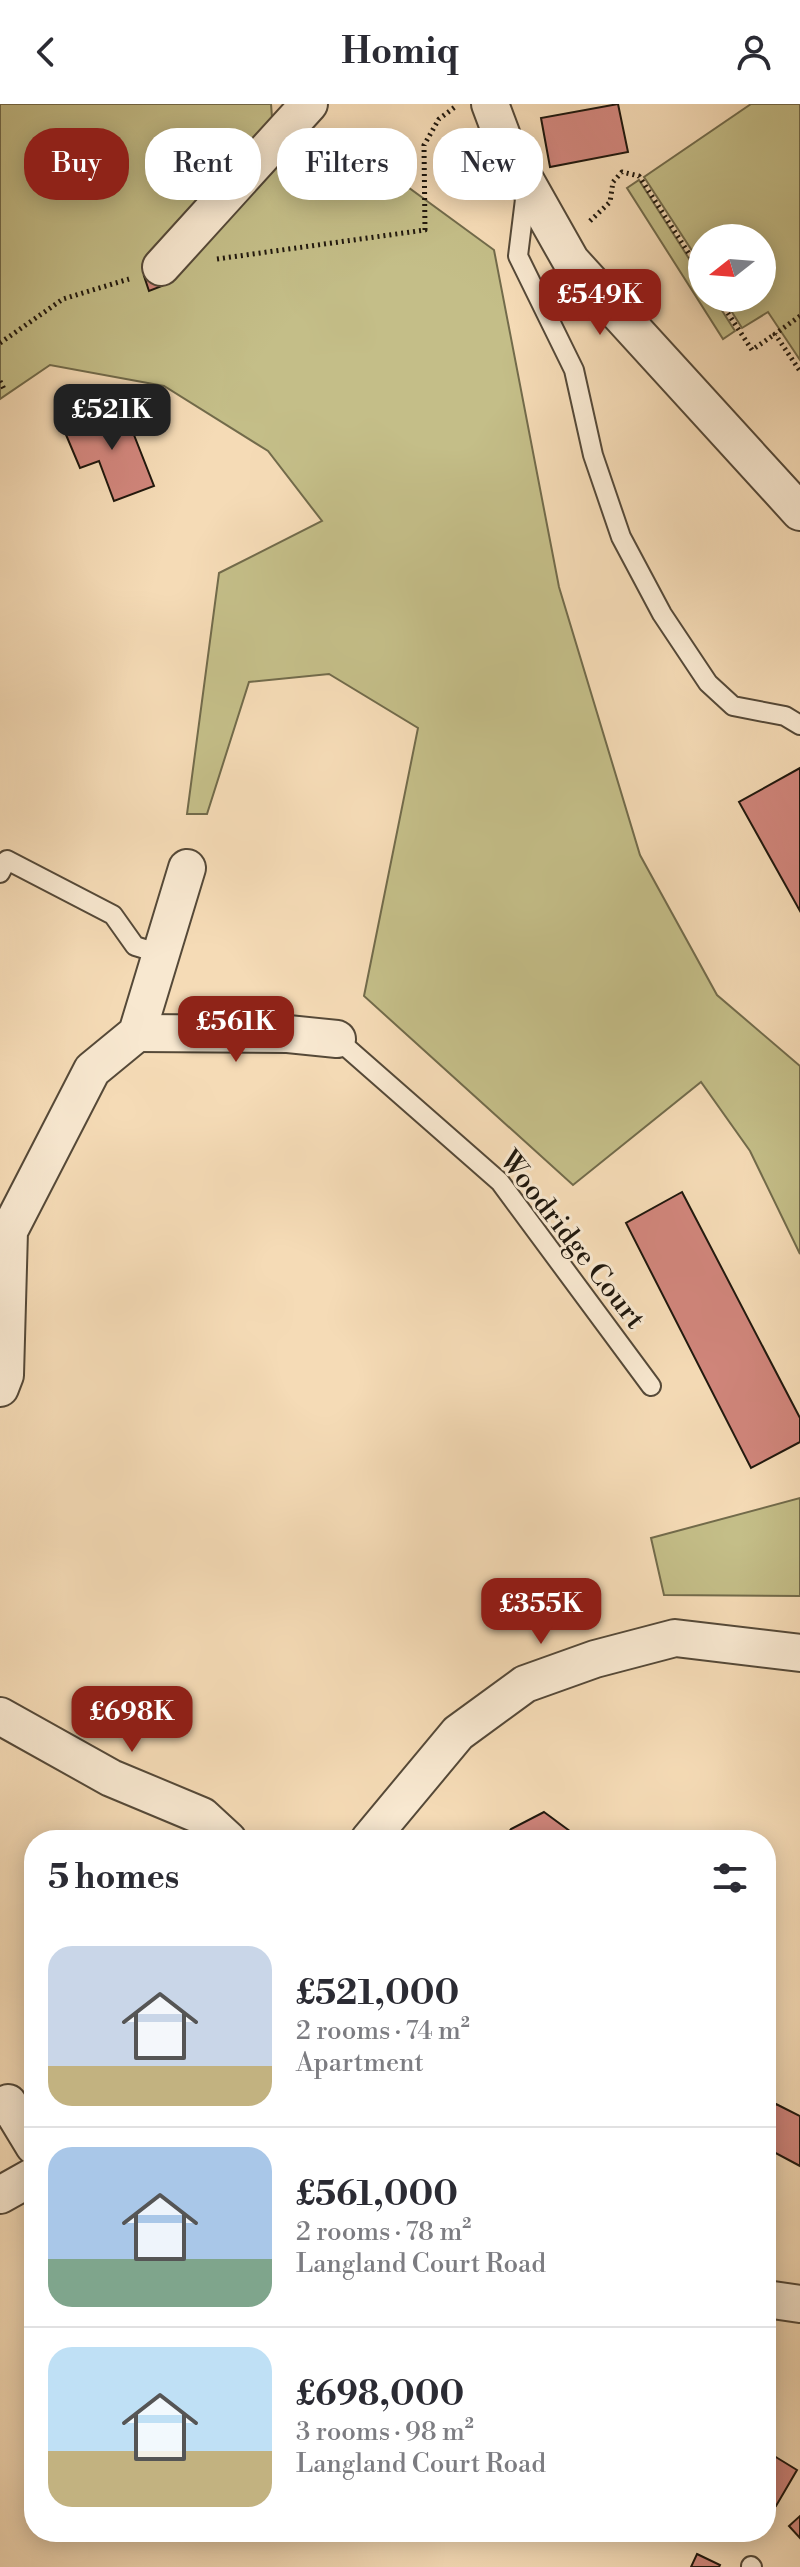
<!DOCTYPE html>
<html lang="en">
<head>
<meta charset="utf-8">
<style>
	body { margin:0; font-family:"Libre Bodoni",serif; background:#f7f7f7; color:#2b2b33; height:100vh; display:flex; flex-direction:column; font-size:30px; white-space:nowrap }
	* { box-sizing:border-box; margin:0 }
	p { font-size:26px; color:#7c7c81 }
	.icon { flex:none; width:44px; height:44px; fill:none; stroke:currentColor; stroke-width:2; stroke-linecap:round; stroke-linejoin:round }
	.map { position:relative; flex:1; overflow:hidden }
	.drawer { position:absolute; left:24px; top:1726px; width:752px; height:712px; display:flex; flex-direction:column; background:#fff; border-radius:32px; box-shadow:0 4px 20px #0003 }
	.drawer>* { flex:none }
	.top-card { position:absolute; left:24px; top:24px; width:752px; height:72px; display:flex; gap:16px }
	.needle { width:52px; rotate:253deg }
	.controls { position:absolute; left:688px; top:120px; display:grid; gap:16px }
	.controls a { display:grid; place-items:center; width:88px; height:88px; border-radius:50%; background:#fff; box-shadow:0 4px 20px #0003; font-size:40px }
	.price { position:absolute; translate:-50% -68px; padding:0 18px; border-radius:16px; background:#8f2418; color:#fff; font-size:26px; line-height:52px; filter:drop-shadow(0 2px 4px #0008) }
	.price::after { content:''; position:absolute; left:50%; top:48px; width:24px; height:18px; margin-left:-12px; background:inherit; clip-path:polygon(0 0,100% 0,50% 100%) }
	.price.active { background:#222; color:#fff }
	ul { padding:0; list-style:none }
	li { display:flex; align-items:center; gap:24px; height:200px; padding:0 24px }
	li+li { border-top:2px solid #e1e1e2 }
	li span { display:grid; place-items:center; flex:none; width:224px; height:160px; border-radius:24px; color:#555 }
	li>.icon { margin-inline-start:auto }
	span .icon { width:96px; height:96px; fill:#fffc; stroke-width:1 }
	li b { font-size:34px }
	h2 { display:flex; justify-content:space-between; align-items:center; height:96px; padding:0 24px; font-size:34px }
	.chip { padding:0 28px; border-radius:32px; background:#fff; box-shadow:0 4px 20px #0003; font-size:28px; line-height:72px }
	.chip.active { background:#8f2418; color:#fff }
	header { display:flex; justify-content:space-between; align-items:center; height:104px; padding:0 24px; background:#fff; font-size:36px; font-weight:700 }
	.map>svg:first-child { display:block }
	.green { fill:#c4be88; stroke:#726b4b; stroke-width:2 }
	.building { fill:#d1867c; stroke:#20180e; stroke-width:2 }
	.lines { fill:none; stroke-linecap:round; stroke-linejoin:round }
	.service-casing { stroke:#554938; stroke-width:22 }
	.minor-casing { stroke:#554938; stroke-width:40 }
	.path { stroke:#20180e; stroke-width:5; stroke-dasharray:2 4; stroke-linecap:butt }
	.service { stroke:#f8e8d0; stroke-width:18 }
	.minor { stroke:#f8e8d0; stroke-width:36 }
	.labels { text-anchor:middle; stroke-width:6; stroke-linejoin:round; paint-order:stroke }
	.street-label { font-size:28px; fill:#20180e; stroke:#f8e8d0 }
</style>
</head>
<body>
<header><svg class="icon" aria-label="back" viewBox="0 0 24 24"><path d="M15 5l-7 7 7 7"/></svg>Homiq<svg class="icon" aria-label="person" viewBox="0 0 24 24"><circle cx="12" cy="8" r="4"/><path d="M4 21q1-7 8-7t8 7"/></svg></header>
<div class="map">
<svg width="800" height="2463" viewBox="0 0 800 2463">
	<rect width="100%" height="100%" fill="#f5dbb6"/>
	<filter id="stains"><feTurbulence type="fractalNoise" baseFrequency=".0025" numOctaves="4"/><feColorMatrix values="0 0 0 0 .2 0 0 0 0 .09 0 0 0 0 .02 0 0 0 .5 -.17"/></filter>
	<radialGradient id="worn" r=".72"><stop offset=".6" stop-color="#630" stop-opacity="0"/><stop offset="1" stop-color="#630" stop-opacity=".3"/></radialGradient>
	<g class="green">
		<path d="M0,0H271L273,26L379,62L494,146L559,483L640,751L717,891L800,962V1150L750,1047L701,978L573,1081L364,892L418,624L329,570L249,578L207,710H187L219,469L322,417L268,347L164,282L50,261L0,295Z"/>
		<path d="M751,0H800V256L768,208L742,224L723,194H762V134H702V162L644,73Z"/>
		<path d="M639,76L702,175V194H714L735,227L723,235L627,84Z"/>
		<path d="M800,1394V1492L664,1491L651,1434Z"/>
	</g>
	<g class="building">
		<path d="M618,0L628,48L550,63L541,14Z"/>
		<path d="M157,168L162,182L149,187L144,172Z"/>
		<path d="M123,303L154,382L114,397L99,357L80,364L64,326Z"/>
		<path d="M800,664V807L739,698Z"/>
		<path d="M682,1088L800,1314V1338L751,1364L626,1119Z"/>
		<path d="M544,1708L582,1736H503L511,1725Z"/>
		<path d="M776,2000L800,2012V2062L766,2044V2019Z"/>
		<path d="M766,2347L797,2366L776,2402L766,2397Z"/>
		<path d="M800,2412V2434L789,2422Z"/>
		<path d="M697,2450L720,2461L719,2463H691Z"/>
	</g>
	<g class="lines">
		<g class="service-casing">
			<g id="service">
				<path d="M526,87L518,152L574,266L593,351L621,433L662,510L708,579L733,602L785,612L800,621"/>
				<path d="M0,769L7,756L113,811L135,842L161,850"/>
				<path d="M337,935L500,1078L651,1282"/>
				<path d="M751,2462L752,2463"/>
			</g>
		</g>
		<g class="minor-casing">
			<g id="minor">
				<path d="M490,0L505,40L571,157L800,408"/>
				<path d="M161,163L309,0"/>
				<path d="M137,929L288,930L337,935"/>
				<path d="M0,1284L5,1271L9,1127L92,966L137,929L187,764"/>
				<path d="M0,1612L111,1674L202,1712L228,1736"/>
				<path d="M369,1736L458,1629L525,1580L595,1555L675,1534L800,1549"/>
				<path d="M0,2003L8,1999L34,2042"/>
				<path d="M0,2091L34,2072"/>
				<path d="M766,2195L800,2200"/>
			</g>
		</g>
		<g class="path">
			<path d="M590,117L610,98L613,78L622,68L639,72L702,170"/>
			<path d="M217,155L425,126L424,41L439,15L455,3"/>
			<path d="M718,194L752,246L775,230"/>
			<path d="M800,212L775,230L800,267"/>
			<path d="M0,239L63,195L129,175"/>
			<path d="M0,277L5,287"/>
		</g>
		<use href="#service" class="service"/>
		<use href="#minor" class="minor"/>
	</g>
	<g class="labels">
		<g class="street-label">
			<text transform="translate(573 1135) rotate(52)" y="10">Woodridge Court</text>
		</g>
	</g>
	<rect width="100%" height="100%" filter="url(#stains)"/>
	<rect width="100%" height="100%" fill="url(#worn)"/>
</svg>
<div class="controls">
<a><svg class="needle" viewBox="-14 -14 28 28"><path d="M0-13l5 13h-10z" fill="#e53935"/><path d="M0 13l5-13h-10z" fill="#7c7c81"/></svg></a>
</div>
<b class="price" style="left:600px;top:233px">£549K</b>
<b class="price active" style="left:112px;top:348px">£521K</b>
<b class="price" style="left:236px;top:960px">£561K</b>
<b class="price" style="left:541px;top:1542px">£355K</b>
<b class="price" style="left:132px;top:1650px">£698K</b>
<div class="top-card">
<a class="chip active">Buy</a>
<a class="chip">Rent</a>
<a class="chip">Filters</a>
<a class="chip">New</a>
</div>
<section class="drawer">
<h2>5 homes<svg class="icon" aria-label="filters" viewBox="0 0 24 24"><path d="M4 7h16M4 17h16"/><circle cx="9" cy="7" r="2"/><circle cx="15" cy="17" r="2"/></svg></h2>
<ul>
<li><span style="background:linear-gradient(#c9d6e8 75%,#c2b280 0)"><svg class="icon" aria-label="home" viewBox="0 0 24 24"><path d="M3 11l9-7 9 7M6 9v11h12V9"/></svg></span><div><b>£521,000</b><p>2 rooms · 74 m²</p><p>Apartment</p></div></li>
<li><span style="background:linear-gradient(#a9c7e8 70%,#7fa58c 0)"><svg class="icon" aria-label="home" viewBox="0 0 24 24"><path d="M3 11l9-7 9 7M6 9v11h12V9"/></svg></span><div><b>£561,000</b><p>2 rooms · 78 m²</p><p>Langland Court Road</p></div></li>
<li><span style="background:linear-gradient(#bfe0f5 65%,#c2b280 0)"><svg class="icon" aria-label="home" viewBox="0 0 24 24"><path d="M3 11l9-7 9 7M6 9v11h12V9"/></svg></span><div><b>£698,000</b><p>3 rooms · 98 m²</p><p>Langland Court Road</p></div></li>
</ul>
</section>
</div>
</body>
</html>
